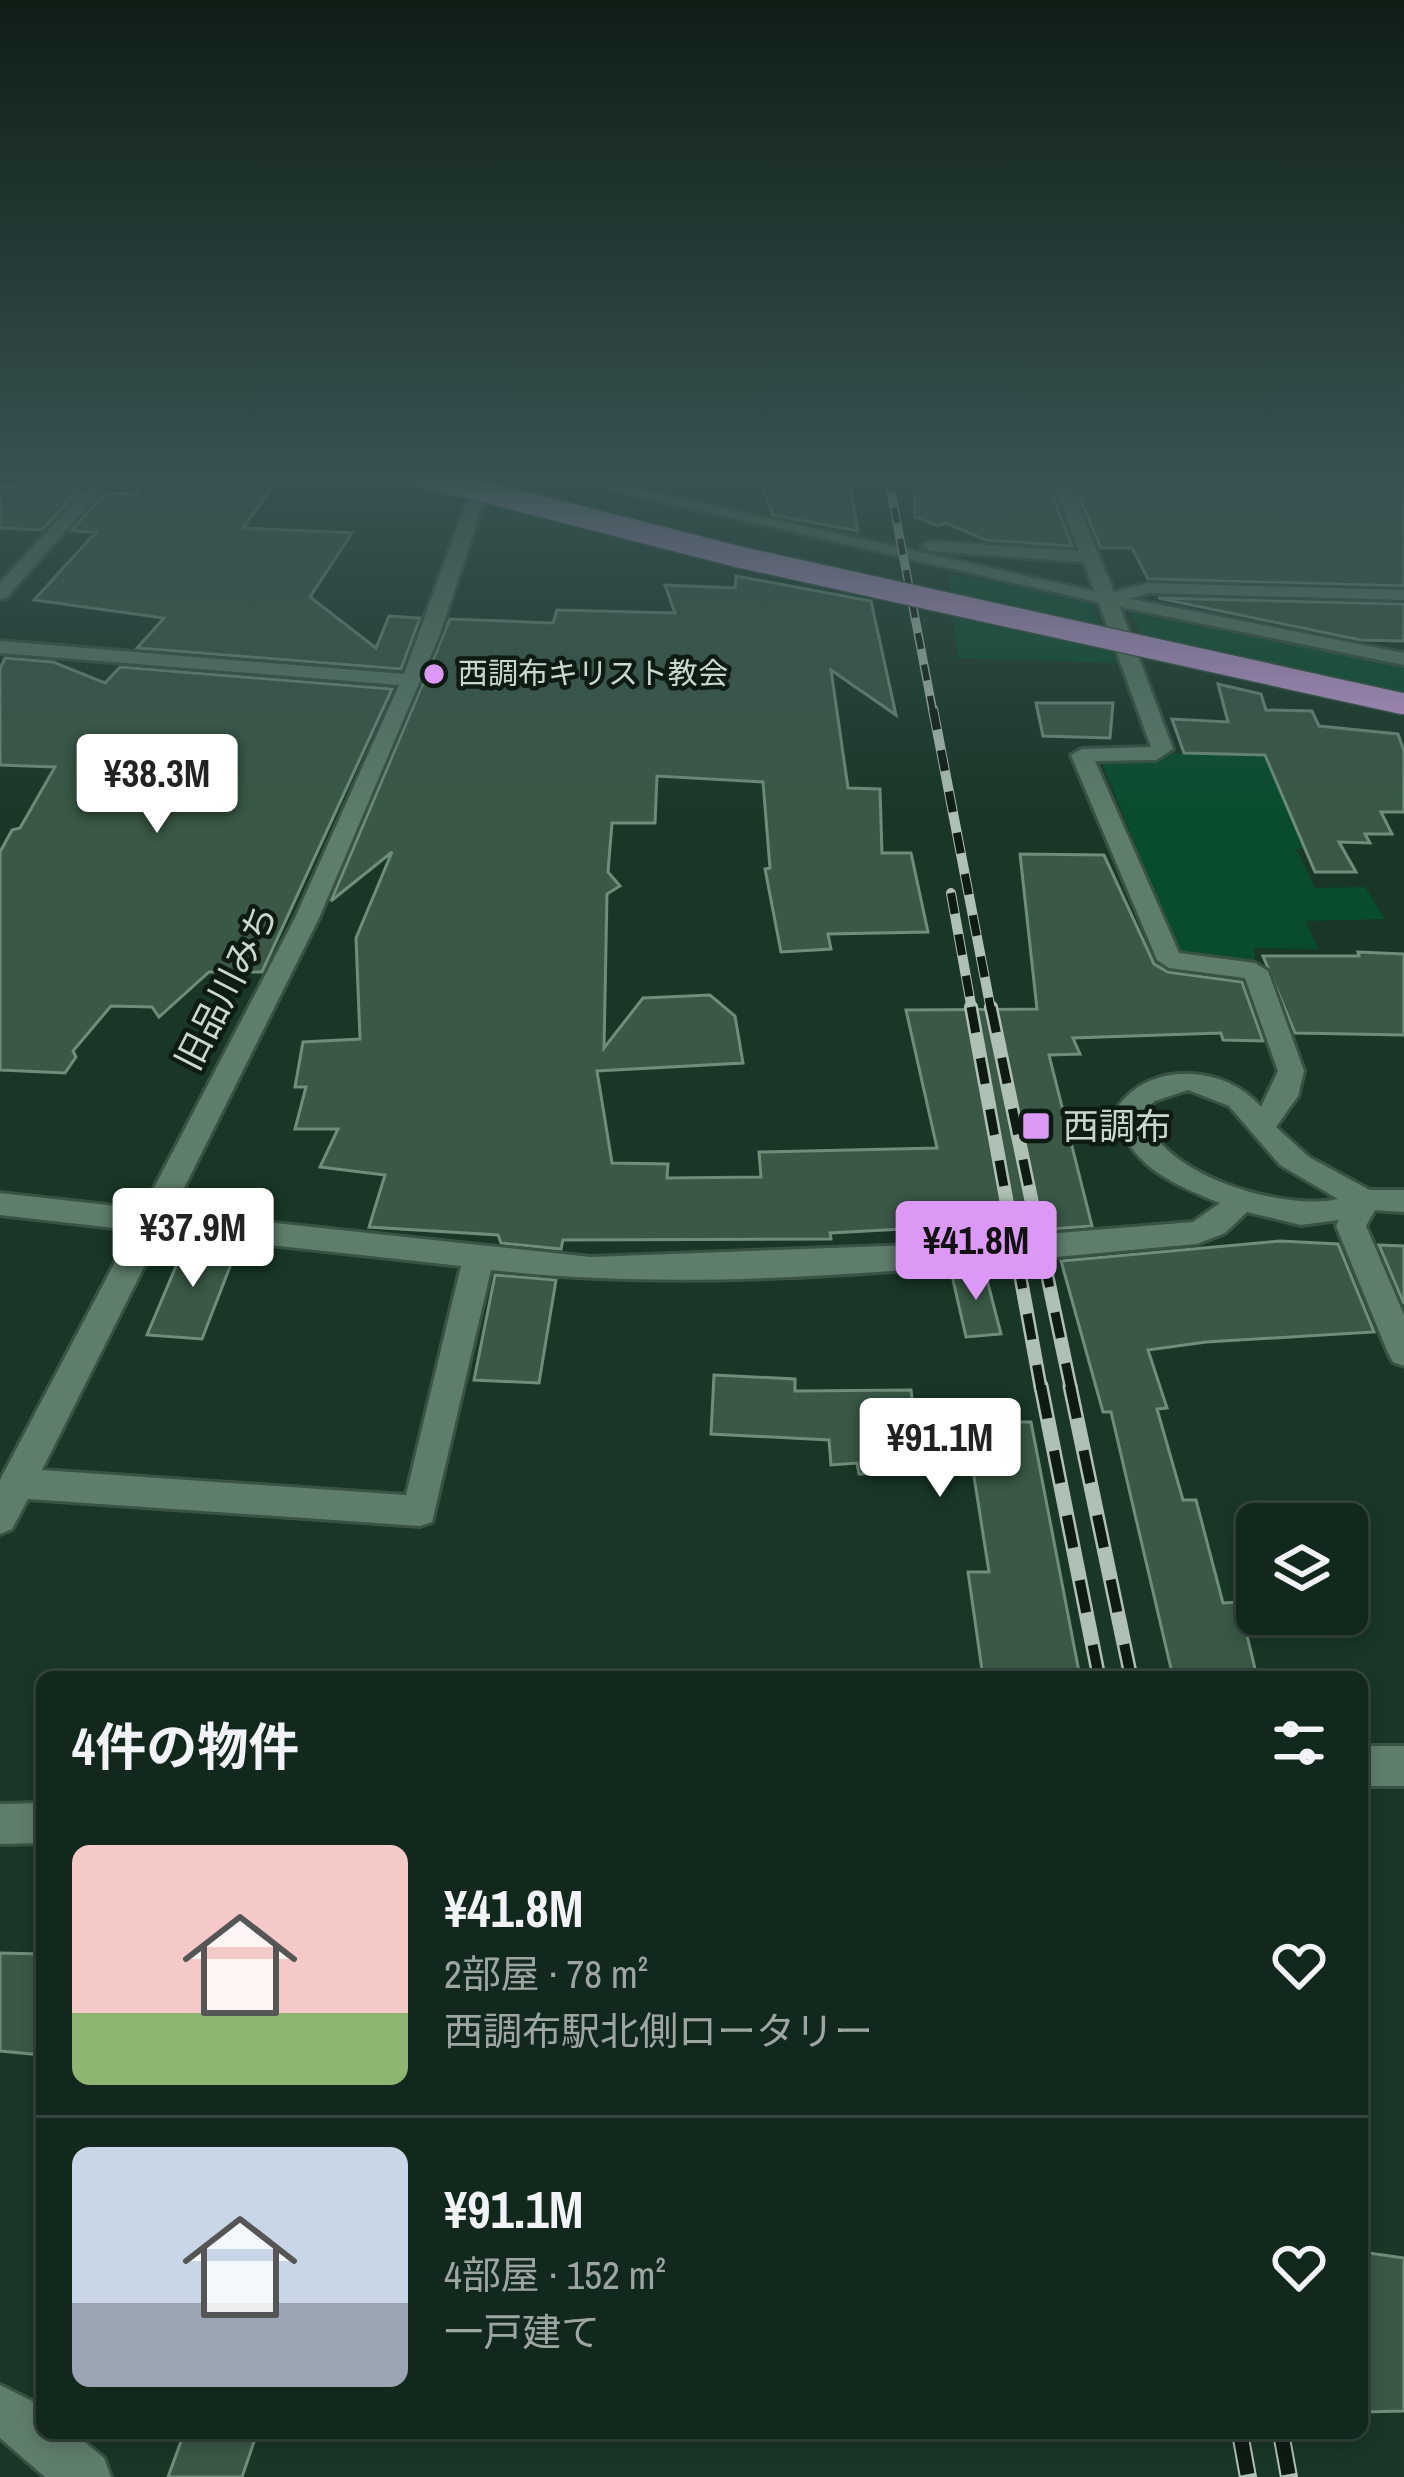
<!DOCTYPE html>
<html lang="ja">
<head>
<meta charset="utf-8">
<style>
	body { margin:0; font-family:"Archivo Narrow","Noto Sans JP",sans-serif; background:#203429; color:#f1f3f6; height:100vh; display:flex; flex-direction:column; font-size:45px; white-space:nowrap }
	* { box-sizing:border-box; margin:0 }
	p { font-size:39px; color:#9da6a3 }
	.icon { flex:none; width:66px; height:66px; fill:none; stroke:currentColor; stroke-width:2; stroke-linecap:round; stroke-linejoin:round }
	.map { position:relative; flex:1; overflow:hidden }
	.details { position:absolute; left:36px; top:1671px; width:1332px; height:768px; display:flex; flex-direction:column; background:#13281c; border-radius:18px; box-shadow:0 6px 18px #0003,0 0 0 3px #32443b }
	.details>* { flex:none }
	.buttons { position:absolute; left:1236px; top:1503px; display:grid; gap:24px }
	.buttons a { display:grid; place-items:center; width:132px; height:132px; border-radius:18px; background:#13281c; box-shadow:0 6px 18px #0003,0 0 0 3px #32443b; font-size:60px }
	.price { position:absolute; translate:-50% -102px; padding:0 27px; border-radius:12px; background:#fff; color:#222; font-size:39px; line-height:78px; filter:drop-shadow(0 3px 6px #0008) }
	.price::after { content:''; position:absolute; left:50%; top:72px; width:36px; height:27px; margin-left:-18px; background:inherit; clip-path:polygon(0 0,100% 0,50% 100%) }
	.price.on { background:#db99f5; color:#111 }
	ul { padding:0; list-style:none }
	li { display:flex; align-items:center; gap:36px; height:300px; padding:0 36px }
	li+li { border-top:3px solid #32443b }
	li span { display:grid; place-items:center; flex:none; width:336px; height:240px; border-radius:18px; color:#555 }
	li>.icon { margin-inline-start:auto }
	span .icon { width:144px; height:144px; fill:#fffc; stroke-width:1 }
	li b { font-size:51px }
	h2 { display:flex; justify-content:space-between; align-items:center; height:144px; padding:0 36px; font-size:51px }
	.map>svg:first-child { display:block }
	.green { fill:#084c2d }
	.building { fill:#3a5845; stroke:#6e8e7a; stroke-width:3 }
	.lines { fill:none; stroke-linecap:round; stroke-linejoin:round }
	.minor-casing { stroke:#395243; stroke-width:6 }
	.tertiary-casing { stroke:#395243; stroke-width:6 }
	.minor { fill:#5e7d6a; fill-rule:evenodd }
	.tertiary { fill:#5e7d6a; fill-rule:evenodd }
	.rail-far4-casing { stroke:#afc1b5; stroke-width:9 }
	.rail-far3-casing { stroke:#afc1b5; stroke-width:10 }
	.rail-far2-casing { stroke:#afc1b5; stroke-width:14 }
	.rail-far1-casing { stroke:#afc1b5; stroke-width:15 }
	.rail-casing { stroke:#afc1b5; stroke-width:18 }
	.rail-far4 { stroke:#0e1b13; stroke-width:6; stroke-dasharray:16; stroke-linecap:butt }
	.rail-far3 { stroke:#0e1b13; stroke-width:8; stroke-dasharray:21; stroke-linecap:butt }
	.rail-far2 { stroke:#0e1b13; stroke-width:9; stroke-dasharray:26; stroke-linecap:butt }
	.rail-far1 { stroke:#0e1b13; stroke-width:10; stroke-dasharray:33; stroke-linecap:butt }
	.rail { stroke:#0e1b13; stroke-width:14; stroke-dasharray:42; stroke-linecap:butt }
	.motorway-bridge-casing { stroke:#395243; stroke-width:24; stroke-linecap:butt }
	.motorway-bridge { stroke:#c599d8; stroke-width:21 }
	.poi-dot { fill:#db99f5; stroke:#0e1b13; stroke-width:4.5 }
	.labels { text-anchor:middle; stroke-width:9; stroke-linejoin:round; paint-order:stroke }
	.far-poi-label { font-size:30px; fill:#c8d8cd; stroke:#0e1b13; text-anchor:start }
	.street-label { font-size:36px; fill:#c8d8cd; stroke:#0e1b13 }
	.poi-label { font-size:36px; fill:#c8d8cd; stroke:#0e1b13; text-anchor:start }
</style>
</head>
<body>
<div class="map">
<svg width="1404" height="2477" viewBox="0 0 1404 2477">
	<rect width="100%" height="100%" fill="#193626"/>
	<g class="green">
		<path d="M948,573L1090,601L1117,663L958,658Z"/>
		<path d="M1130,612L1404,667V716L1152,661Z"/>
		<path d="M1280,752L1278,787L1305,848L1296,849L1315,888L1365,887L1385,919L1306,921L1318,949L1254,948L1255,971L1182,962L1099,755Z"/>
	</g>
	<g class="building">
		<path d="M137,476H280L243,528L352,533L310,597L376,648L389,616L420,618L401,669L137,648L164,618L34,600L96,532L71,531L105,493L137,494Z"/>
		<path d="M757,476H848L858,531L773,515Z"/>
		<path d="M1088,476L1404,477V586L1148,579L1132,548H1101L1072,480H1089Z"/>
		<path d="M915,477L1046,479L1072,546L986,540L945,523L938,526L915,517Z"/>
		<path d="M0,486L78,491L42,530L0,528Z"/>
		<path d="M736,576L871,601L896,715L831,670L848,788L880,789L882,853H911L928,932L828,934L831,949L781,952L765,869L770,868L763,782L657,776L655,823H612L608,872L620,886L607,894L604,1048L643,998L710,995L735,1016L743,1063L597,1071L612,1163L668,1164L667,1178L761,1177L759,1152L937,1148L906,1010L1037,1009L1020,854L1104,855L1154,964L1168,972L1242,982L1263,1041L1223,1040L1221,1033L1073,1038L1080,1054L1049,1055L1092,1226L1052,1229L1051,1223L971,1217L975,1235L943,1238L940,1227L830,1233L831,1239L563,1240L561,1249L501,1243L498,1235L369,1227L385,1175L320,1167L338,1129H295L306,1087H295L303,1042L360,1039L356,938L392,852L331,901L450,619L553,623L557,610L675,613L665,585L735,588Z"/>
		<path d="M1158,598L1404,604V641L1360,640Z"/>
		<path d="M5,658L53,662L105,683L120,667L392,689L262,972H209L159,1017L152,1007L111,1006L73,1051L76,1057L65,1073L0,1070V852L12,830L20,828L55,767L0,765V669Z"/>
		<path d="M1218,684L1261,694L1266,710L1312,711L1319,726L1398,734L1404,751V812H1381L1392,834H1365L1370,843L1339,842L1356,872H1315L1265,755L1184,753L1172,719L1228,722Z"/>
		<path d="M1036,703H1113L1110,738L1043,736Z"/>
		<path d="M1358,952L1404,954V1035L1295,1033L1263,956H1359Z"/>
		<path d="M187,1240L238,1246L202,1339L147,1335Z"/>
		<path d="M1280,1241L1338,1244L1374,1332L1206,1342L1148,1350L1167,1408L1157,1409L1183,1500H1196L1223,1603L1239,1602L1257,1677H1173L1111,1412H1103L1061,1261Z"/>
		<path d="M1379,1245L1404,1246V1304Z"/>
		<path d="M984,1268L1001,1334L966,1337L951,1271Z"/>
		<path d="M495,1275L556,1280L539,1383L474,1380Z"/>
		<path d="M714,1375L795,1379V1391L911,1390L915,1422H1031L1080,1677H983L968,1572H989L973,1470L859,1474L857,1463L831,1465L829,1440L711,1434Z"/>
		<path d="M0,1953L42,1954V2055L0,2051Z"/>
		<path d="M1362,2252L1404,2258V2411L1362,2412Z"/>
		<path d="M184,2433H257L242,2477H168Z"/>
	</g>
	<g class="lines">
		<g class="minor-casing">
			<g id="minor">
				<path d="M476,476H492L440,634L319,918L172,1212L591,1257L912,1245L1193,1222L1220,1203C1173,1184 1122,1163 1117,1108C1149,1060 1226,1065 1261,1107L1278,1071L1245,978L1169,968L1157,960L1071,755L1082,749L1151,747L1084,562L930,551L921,546L930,541L1079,551L1050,476H1066L1114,592L1149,583L1404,590V600L1149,593L1118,602L1173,749L1156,760L1095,761L1179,953L1255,963L1268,971L1304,1071L1298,1096L1276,1127L1309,1157L1375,1193L1380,1201L1366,1226L1404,1315V1366L1393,1362L1388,1353L1336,1226L1339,1220L1301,1225L1247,1212L1225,1233L1197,1244C963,1264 725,1296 491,1270L432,1522L420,1526L28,1499L12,1529L0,1534V1480L132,1230L0,1215V1193L143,1209L295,918L399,685L0,653V641L404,674ZM1188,1090L1229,1106L1280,1165L1338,1199C1284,1212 1151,1173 1145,1110L1155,1101ZM161,1233L461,1266L406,1495L42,1470Z"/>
				<rect x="1362" y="1746" width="42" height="40"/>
				<path d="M42,1803V1843L0,1844V1804Z"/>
				<path d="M0,2385L42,2406V2433H74L104,2458L111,2477H45L0,2438Z"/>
			</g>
		</g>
		<g class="tertiary-casing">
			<g id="tertiary">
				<path d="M98,476H114L6,598L0,599V583Z"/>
				<path d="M552,476H580L1106,594L1404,653V665L1106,604Z"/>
				<path d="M1365,1190H1404V1212L1355,1209L1350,1201L1355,1193Z"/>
			</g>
		</g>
		<use href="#minor" class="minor"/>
		<use href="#tertiary" class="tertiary"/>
		<g class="rail-far4-casing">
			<path id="rail-far4" d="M888,476L933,712"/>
		</g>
		<g class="rail-far3-casing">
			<g id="rail-far3">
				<path d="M933,709L991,1010"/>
				<path d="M951,893L972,1010"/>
			</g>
		</g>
		<g class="rail-far2-casing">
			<g id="rail-far2">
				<path d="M971,1007L1041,1389"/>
				<path d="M991,1007L1071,1389"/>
			</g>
		</g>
		<g class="rail-far1-casing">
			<g id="rail-far1">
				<path d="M1041,1386L1099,1677"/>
				<path d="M1070,1386L1131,1677"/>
			</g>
		</g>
		<g class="rail-casing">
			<g id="rail">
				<path d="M1240,2433L1248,2477"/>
				<path d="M1281,2433L1289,2477"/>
			</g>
		</g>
		<use href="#rail-far4" class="rail-far4"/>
		<use href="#rail-far3" class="rail-far3"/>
		<use href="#rail-far2" class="rail-far2"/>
		<use href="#rail-far1" class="rail-far1"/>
		<use href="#rail" class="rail"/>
		<g class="motorway-bridge-casing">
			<path id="motorway-bridge" d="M422,476L739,557L1404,704"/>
		</g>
		<use href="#motorway-bridge" class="motorway-bridge"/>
	</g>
	<linearGradient id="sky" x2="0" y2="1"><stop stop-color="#0e1e15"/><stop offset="0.58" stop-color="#385252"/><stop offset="1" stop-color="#385252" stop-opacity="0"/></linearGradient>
	<rect width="1404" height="822" fill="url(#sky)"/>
	<g class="poi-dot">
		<circle cx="434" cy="674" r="12"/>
		<rect x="1021" y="1111" width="30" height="30" rx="6"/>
	</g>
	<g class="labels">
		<g class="far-poi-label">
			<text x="458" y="684">西調布キリスト教会</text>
		</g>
		<g class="street-label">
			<text transform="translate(226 987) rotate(-63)" y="13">旧品川みち</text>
		</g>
		<g class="poi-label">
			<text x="1063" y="1139">西調布</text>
		</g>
	</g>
</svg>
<div class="buttons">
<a><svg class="icon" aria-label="layers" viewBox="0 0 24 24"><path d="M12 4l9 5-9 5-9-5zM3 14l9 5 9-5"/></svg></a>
</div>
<b class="price" style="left:157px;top:836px">¥38.3M</b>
<b class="price" style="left:193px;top:1290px">¥37.9M</b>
<b class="price on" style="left:976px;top:1303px">¥41.8M</b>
<b class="price" style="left:940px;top:1500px">¥91.1M</b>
<section class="details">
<h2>4件の物件<svg class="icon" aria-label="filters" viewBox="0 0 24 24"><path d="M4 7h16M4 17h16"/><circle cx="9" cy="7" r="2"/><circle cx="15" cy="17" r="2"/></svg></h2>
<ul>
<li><span style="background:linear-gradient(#f6c9c9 70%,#8fb573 0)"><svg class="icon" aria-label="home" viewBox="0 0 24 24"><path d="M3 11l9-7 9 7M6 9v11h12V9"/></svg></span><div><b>¥41.8M</b><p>2部屋 · 78 m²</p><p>西調布駅北側ロータリー</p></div><svg class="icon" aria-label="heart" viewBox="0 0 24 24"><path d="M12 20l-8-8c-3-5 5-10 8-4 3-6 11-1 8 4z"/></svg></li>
<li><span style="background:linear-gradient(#c9d6e8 65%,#9aa5b1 0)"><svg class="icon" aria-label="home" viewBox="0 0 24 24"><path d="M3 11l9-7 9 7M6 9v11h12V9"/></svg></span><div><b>¥91.1M</b><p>4部屋 · 152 m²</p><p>一戸建て</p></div><svg class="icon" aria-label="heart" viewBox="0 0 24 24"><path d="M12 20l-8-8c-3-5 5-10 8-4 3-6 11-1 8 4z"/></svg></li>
</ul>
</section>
</div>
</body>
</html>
